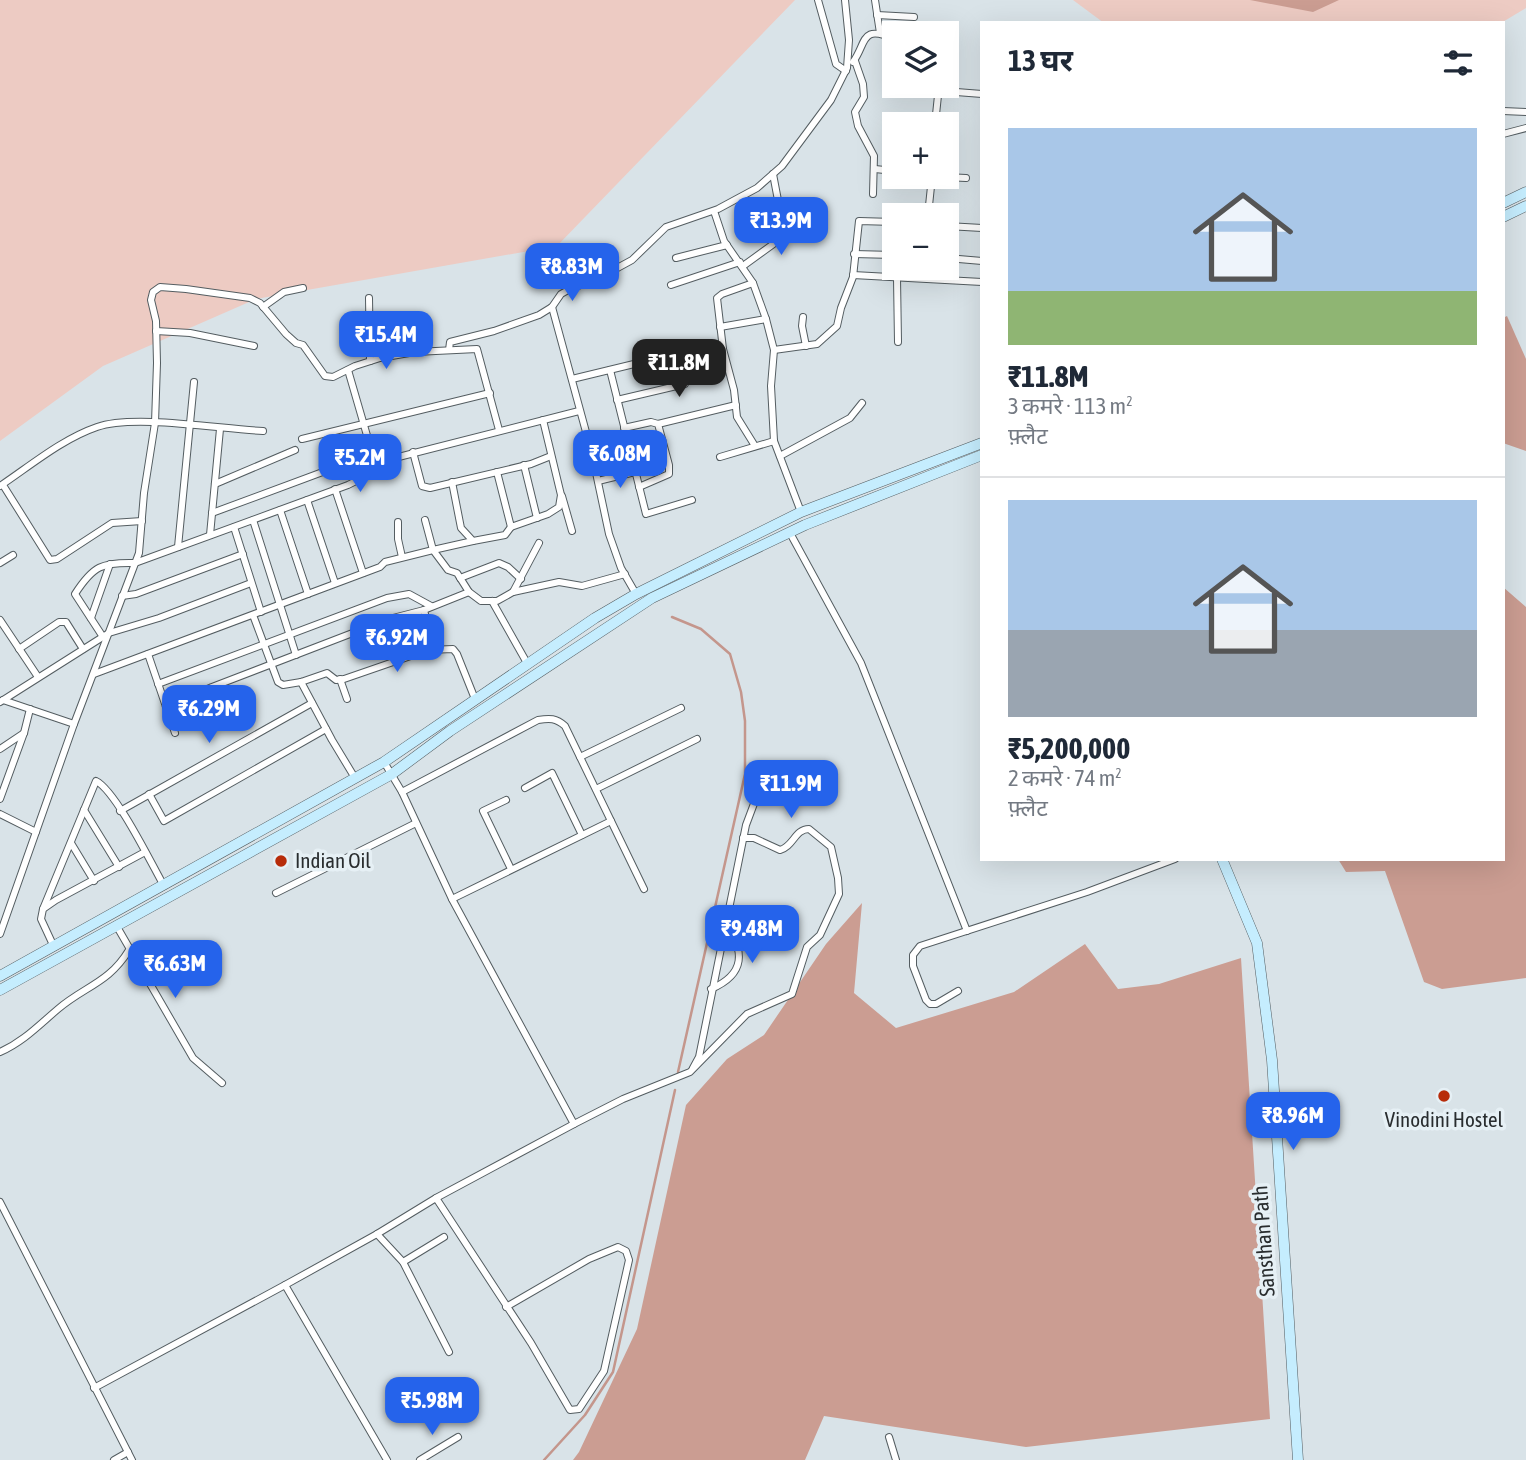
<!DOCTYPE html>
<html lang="hi">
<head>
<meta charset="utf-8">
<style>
	body { margin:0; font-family:"Asap Condensed","Noto Sans Devanagari",sans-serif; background:#f2f2f3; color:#1f2937; height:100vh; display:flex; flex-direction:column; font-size:26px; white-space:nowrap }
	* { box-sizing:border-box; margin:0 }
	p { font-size:23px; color:#747a83 }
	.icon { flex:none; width:38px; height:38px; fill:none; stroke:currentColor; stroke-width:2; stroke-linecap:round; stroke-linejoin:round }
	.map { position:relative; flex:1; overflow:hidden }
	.sheet { position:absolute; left:980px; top:21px; width:525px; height:840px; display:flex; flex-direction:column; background:#fff; border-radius:0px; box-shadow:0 7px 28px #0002 }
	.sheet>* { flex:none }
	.controls { position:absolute; left:882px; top:21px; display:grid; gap:14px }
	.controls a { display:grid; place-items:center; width:77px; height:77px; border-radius:0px; background:#fff; box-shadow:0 7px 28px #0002; font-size:35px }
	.price { position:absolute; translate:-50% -60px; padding:0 16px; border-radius:14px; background:#2563eb; color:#fff; font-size:23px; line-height:46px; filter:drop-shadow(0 2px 4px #0008) }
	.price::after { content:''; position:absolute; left:50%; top:42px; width:21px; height:16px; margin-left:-10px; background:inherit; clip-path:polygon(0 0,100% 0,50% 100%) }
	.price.active { background:#222; color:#fff }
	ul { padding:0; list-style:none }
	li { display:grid; align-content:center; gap:14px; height:371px; padding:0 28px }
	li+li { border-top:2px solid #e0e1e3 }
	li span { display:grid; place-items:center; height:217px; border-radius:0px; color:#555 }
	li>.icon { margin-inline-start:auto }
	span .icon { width:126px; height:126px; fill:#fffc; stroke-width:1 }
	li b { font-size:30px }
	h2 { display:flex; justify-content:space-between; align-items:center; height:84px; padding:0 28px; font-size:30px }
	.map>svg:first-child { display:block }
	.green { fill:#edcbc3 }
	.forest { fill:#cb9d92 }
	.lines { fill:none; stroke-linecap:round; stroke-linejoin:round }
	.stream { stroke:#c4968c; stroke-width:2.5 }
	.street-casing { stroke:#545d61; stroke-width:8 }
	.secondary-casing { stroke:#545d61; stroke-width:11 }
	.street { stroke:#fff; stroke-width:6 }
	.secondary { stroke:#c5edfe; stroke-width:10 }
	.poi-dot { fill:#b72c0a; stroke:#e6f0f5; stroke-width:2.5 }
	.labels { text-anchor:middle; stroke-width:7; stroke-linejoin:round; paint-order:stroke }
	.poi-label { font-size:21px; fill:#292d2f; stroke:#e6f0f5; text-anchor:start }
	.street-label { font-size:21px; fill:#292d2f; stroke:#e6f0f5 }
</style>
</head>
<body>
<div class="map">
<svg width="1526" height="1460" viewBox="0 0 1526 1460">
	<rect width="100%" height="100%" fill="#d9e3e8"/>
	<g class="green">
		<path d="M0,0H795L557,246L256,299L103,366L0,441Z"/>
		<path d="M1073,0H1526V8L1501,23H1104Z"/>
	</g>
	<g class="forest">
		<path d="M1250,0H1339L1313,12Z"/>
		<path d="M1507,316L1526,359V451L1503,443V318Z"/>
		<path d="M1503,587L1526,607V978L1442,989L1424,982L1385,871L1346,872L1338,859H1503Z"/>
		<path d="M862,903L854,993L896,1028L1014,992L1085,944L1118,989L1159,984L1241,958L1270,1419L1026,1447L824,1416L805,1460H573L579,1452L637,1329L686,1105L727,1059L764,1035L826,944Z"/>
	</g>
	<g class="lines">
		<g class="stream">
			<path d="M672,617L701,629L730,654L741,692L745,721V774L678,1072"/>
			<path d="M544,1460L585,1415L613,1372L675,1090"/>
		</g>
		<g class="street-casing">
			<g id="street">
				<path d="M818,0L836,64L846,71"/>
				<path d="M875,0L880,33"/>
				<path d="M877,15L914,17"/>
				<path d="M855,61L863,84L864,97L855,112L858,126L874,156L873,194"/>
				<path d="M853,62C867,43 860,24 894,39"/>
				<path d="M903,86L905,88L982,94"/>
				<path d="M1503,111L1526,112"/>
				<path d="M935,124L939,86"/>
				<path d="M1503,134L1526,128"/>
				<path d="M875,169L894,171"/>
				<path d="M773,174L785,237"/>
				<path d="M946,177L966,178"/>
				<path d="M714,211L724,241L753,283L766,319L774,350L771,386L774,441L801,512"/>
				<path d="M928,215L932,177"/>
				<path d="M947,226L982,228"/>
				<path d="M854,254L894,255"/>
				<path d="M676,258L727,245"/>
				<path d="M947,258L982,261"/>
				<path d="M743,266L801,224"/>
				<path d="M853,275L982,282"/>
				<path d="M897,278L898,342"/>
				<path d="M753,283L722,294L717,298L723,349L734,390L737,417L755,446"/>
				<path d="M671,285L740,262"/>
				<path d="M369,298L370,361"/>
				<path d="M263,307L284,292L303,288"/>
				<path d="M552,307L592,454L609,534L621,568L636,594"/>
				<path d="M803,317L802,326L806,346"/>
				<path d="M720,327L766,319"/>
				<path d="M156,331L190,333L254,346"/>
				<path d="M449,350L450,342L494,331L539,315L552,307L561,294L570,289L599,278L632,260L666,227L718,209L757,188L782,166L831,100L847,68L849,40L845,0"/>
				<path d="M774,350L817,344L837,326L841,308L853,277L859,221L894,222"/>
				<path d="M348,370L375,463"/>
				<path d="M610,370L646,514L692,500"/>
				<path d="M572,379L667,356L723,349"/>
				<path d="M617,400L685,384L689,372L688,354"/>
				<path d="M658,424L736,405"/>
				<path d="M624,428L651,422L658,424L669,465V474L639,487"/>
				<path d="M302,439L490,393"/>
				<path d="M413,452L422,486L430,488L531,464L551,456"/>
				<path d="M780,456L850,418L862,403"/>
				<path d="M720,457L774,441"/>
				<path d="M524,465L537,518"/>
				<path d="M497,472L511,527L548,514L559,507L561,495L543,420"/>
				<path d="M598,481L635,472"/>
				<path d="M452,482L461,528L473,541L505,535L511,527"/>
				<path d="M215,484L295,450"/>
				<path d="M3,485L50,560L57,559L112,523L142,521"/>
				<path d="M0,486C30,466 62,439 97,427C134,414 220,429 263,431"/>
				<path d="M335,489L363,573"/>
				<path d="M562,496L572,531"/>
				<path d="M307,500L335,583"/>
				<path d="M280,510L308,594"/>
				<path d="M212,513L328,470"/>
				<path d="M253,520L296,655"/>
				<path d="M425,520L433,550L473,541"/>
				<path d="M398,522V539L402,557"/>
				<path d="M234,527L261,612"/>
				<path d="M790,533L861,663L967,931"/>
				<path d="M210,535L220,429"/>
				<path d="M178,547L194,382"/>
				<path d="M0,563L13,555"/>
				<path d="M460,578L499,563L508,567L521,579"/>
				<path d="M513,592L559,582L582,586L625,574"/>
				<path d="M122,596L136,594L243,554"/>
				<path d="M492,601L527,663"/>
				<path d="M253,615L278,682L283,685L301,682L327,673L336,680L344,679L428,650L430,636L424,610"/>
				<path d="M91,618L110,564"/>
				<path d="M389,619L397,660"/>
				<path d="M0,620L38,677"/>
				<path d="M103,637L75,594C93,566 102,562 135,563L348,485L358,480L375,463L579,411"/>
				<path d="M19,649L59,622H66L83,649"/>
				<path d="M428,650L453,649L457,654L475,699"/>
				<path d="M148,654L175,733"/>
				<path d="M94,674L380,567L385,562L433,550L448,570L457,573L469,592L481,601H497L513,592L539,543"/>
				<path d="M340,679L347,699"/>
				<path d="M301,682L332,740L355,778"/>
				<path d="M158,684L387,598L409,594L431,606"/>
				<path d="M3,700L74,724"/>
				<path d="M0,702L109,633L159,618L251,583"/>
				<path d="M166,707L212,687L389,619L424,610L469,592"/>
				<path d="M0,749L24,733"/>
				<path d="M580,757L681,708"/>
				<path d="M525,788L552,773L582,835"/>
				<path d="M596,789L697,739"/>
				<path d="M402,792L538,720C550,718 556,718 565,726L644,889"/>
				<path d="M149,794L164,821L326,729"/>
				<path d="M0,799L24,733L30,709"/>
				<path d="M506,800L483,811L511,869"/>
				<path d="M84,810L119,867"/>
				<path d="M120,811L312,703"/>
				<path d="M0,814L36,832"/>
				<path d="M71,843L94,881"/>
				<path d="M276,893L416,823"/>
				<path d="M452,899L611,821"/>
				<path d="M43,909L96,781C116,791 151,863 164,886"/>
				<path d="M116,925L193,1058L222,1083"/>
				<path d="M0,934L74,724L139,553L144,493L155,423L157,363L156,321L151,300L153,292L160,287L186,289L250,298L260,303L286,334L296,343L303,345L325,376L333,377L355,366L380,358L415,352L477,349L499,430"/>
				<path d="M54,947L41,919L43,909L56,900L145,852"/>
				<path d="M711,989C746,974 745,951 725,922"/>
				<path d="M958,991L936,1004H930L926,1000L913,966V955L920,946L1087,892L1175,859"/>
				<path d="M0,1052C23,1042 39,1025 58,1009C85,986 109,983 129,950"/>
				<path d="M693,1068L699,1057L746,825L755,801L780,772"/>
				<path d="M574,1124L623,1099L690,1072L747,1014L792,994L807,947L820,935L839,894L838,878L831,847L809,829C795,829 793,847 780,850L754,838H743"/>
				<path d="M436,1198L531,1343L570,1410L579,1409L604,1371L629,1260L626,1251L618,1247L589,1259L506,1307"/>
				<path d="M0,1202L132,1460"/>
				<path d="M377,1234L403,1262L449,1352"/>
				<path d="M403,1262L444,1237"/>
				<path d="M285,1285L387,1460"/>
				<path d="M94,1388L285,1285L377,1234L436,1198L574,1124L452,899L402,792L384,762"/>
				<path d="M889,1437L896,1460"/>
				<path d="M114,1460L128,1452"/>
				<path d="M420,1460L458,1437"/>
			</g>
		</g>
		<g class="secondary-casing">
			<g id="secondary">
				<path d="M1503,203L1526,192"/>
				<path d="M1503,217L1526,206"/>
				<path d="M1222,859L1257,943L1272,1060L1298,1460"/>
				<path d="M0,976L384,762L595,618L636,594L801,512L982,443"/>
				<path d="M0,990L392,774L450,731L652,598L805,525L982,455"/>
			</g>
		</g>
		<use href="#street" class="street"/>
		<use href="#secondary" class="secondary"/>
	</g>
	<g class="poi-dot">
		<circle cx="281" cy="861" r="7"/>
		<circle cx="1444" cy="1096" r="7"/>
	</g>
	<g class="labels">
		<g class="poi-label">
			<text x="295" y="868">Indian Oil</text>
			<text x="1444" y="1127" text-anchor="middle">Vinodini Hostel</text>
		</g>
		<g class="street-label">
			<text transform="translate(1264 1241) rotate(-94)" y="7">Sansthan Path</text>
		</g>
	</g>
</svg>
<div class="controls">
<a><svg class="icon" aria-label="layers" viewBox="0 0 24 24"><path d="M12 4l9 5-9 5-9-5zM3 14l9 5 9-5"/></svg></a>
<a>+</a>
<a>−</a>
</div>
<b class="price" style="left:781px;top:257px">₹13.9M</b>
<b class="price" style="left:572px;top:303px">₹8.83M</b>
<b class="price" style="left:386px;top:371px">₹15.4M</b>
<b class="price active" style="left:679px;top:399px">₹11.8M</b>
<b class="price" style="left:620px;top:490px">₹6.08M</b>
<b class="price" style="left:360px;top:494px">₹5.2M</b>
<b class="price" style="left:397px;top:674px">₹6.92M</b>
<b class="price" style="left:209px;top:745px">₹6.29M</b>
<b class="price" style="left:791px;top:820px">₹11.9M</b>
<b class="price" style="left:752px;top:965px">₹9.48M</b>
<b class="price" style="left:175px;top:1000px">₹6.63M</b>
<b class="price" style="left:1293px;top:1152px">₹8.96M</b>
<b class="price" style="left:432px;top:1437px">₹5.98M</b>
<section class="sheet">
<h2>13 घर<svg class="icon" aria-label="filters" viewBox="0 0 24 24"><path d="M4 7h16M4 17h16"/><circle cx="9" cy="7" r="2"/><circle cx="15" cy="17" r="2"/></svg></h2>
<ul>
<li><span style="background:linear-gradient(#a9c7e8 75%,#8fb573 0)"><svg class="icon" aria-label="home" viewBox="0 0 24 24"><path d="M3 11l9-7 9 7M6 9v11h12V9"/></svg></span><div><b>₹11.8M</b><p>3 कमरे · 113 m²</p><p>फ़्लैट</p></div></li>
<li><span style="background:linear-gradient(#a9c7e8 60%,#9aa5b1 0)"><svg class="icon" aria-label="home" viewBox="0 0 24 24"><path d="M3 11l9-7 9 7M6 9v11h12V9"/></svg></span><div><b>₹5,200,000</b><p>2 कमरे · 74 m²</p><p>फ़्लैट</p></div></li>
</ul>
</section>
</div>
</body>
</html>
